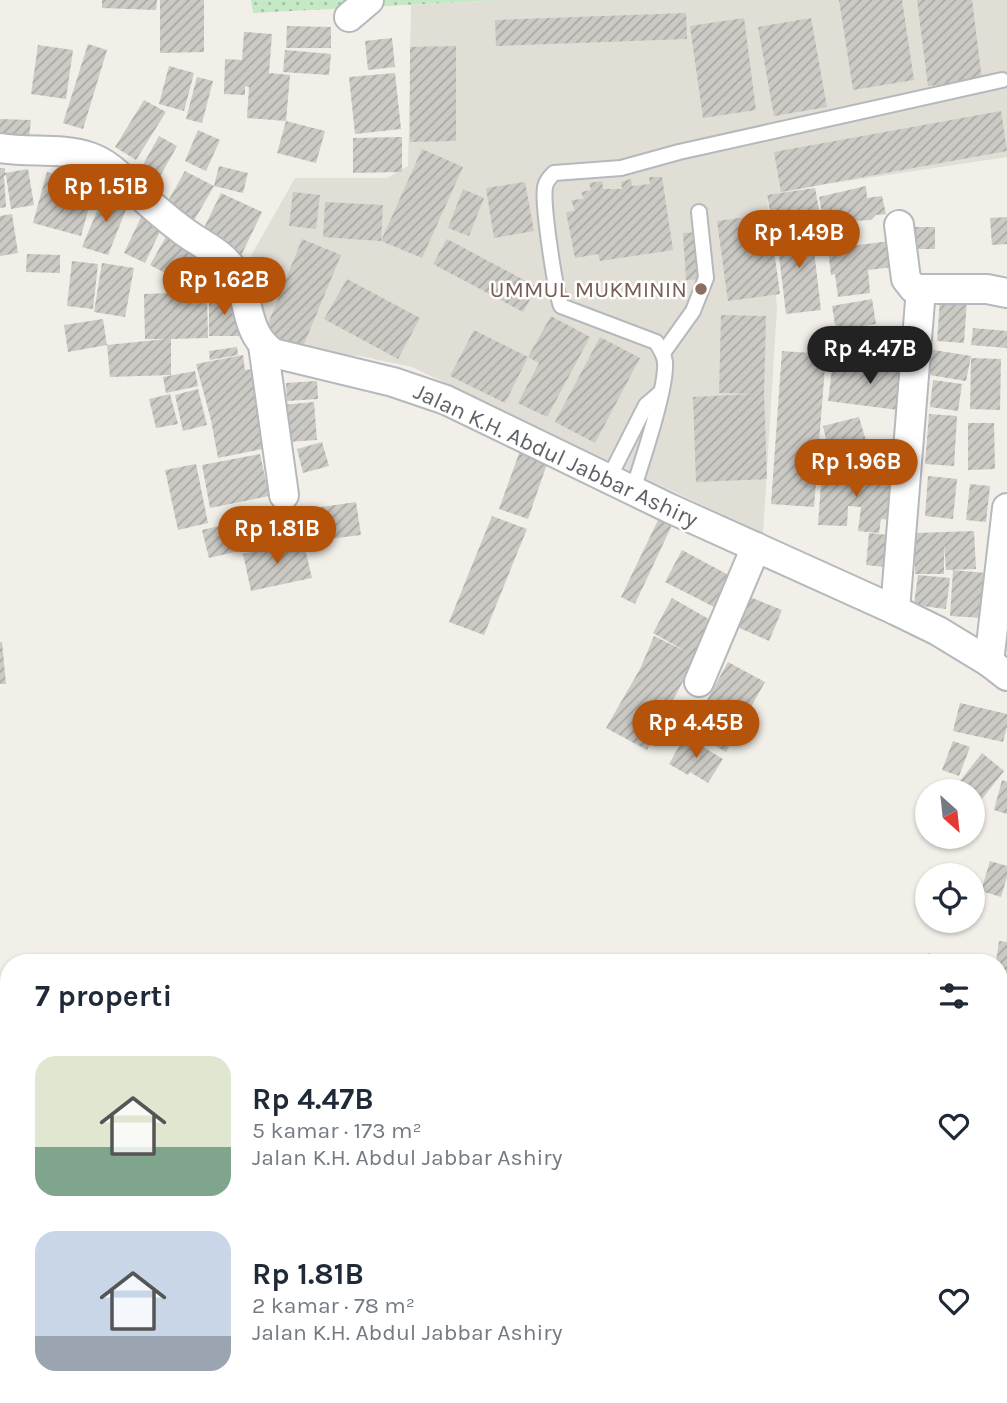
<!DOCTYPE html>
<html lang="id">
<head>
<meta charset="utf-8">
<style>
	body { margin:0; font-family:Karla,sans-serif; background:#f6f6f7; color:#1f2937; height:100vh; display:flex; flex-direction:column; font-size:26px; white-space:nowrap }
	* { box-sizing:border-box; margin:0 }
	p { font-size:23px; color:#747a83 }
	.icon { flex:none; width:38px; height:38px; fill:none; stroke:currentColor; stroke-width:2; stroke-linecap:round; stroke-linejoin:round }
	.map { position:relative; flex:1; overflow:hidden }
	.drawer { position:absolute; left:0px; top:954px; width:1008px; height:450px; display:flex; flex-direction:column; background:#fff; border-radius:28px 28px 0 0; box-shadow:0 2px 5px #0004 }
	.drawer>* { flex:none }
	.needle { width:46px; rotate:153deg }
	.fabs { position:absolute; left:915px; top:779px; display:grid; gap:14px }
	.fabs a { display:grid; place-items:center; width:70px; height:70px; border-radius:50%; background:#fff; box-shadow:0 2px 5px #0004; font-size:35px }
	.price { position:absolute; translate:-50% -60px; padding:0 16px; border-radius:24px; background:#b45309; color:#fff; font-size:23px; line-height:46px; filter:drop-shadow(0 2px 4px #0008) }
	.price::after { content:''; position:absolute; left:50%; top:42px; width:21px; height:16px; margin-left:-10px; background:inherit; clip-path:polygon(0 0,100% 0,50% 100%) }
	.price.current { background:#222; color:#fff }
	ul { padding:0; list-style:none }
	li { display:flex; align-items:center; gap:21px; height:175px; padding:0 35px }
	li span { display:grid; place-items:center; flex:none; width:196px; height:140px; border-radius:21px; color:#555 }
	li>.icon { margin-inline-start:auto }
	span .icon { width:84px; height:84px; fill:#fffc; stroke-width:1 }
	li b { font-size:30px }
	h2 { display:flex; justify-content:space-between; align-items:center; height:84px; padding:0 35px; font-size:30px }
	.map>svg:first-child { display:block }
	.education { fill:#e1ded6 }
	.grass { fill:url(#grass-dots) }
	.building { fill:url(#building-hatch) }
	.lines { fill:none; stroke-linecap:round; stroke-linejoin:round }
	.lane-casing { stroke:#b5b8bc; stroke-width:18 }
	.street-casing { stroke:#b5b8bc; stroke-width:32 }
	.lane { stroke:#fff; stroke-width:14 }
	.street { stroke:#fff; stroke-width:28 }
	.education-dot { fill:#8d6e63; stroke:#fff; stroke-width:2.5 }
	.labels { text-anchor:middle; stroke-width:5; stroke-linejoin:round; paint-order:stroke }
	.education-label { font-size:23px; fill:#785e54; stroke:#fff; text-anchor:end }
	.street-label { font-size:23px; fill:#5f6368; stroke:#fff }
</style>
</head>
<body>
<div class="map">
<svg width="1007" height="1403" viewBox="0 0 1007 1403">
	<defs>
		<pattern id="grass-dots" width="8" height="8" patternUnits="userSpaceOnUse" patternTransform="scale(1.75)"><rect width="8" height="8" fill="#c5e8c5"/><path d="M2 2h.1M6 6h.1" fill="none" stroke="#a3c0a4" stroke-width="1.8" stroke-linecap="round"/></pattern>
		<pattern id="building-hatch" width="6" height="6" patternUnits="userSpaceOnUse" patternTransform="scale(1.75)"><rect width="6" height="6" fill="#cccac5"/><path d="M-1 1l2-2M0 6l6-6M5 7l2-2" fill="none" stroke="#a9a8a4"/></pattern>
	</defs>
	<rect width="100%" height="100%" fill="#f1efe8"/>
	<g class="education">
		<path d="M500,0H1007V157L821,185L767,196L777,307L763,534L412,367L360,356L312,354L267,341L247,263L295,178H387L408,166L411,5Z"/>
		<path d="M1007,1030V1370L999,1328V1040Z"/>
	</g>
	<path class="grass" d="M251,0H500L253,13Z"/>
	<g class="building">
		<path d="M102,0H157L156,10L102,8Z"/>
		<path d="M160,0H204V52L160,53Z"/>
		<path d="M839,0H902L914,80L853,90Z"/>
		<path d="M917,0H972L982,80L928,86Z"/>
		<path d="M686,13L687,39L496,46L495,20Z"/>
		<path d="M744,18L756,110L703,118L690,26Z"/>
		<path d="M811,18L827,107L774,116L758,27Z"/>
		<path d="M287,26L331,27V48H286Z"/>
		<path d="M244,32L272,34L269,73L290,75L286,121L325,131L316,163L277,153L286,121L247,118L249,87L245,86V95L224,94L225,59L242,60Z"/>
		<path d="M392,38L395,67L368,70L365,41Z"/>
		<path d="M88,44L107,50L83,129L63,123Z"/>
		<path d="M38,45L73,50L66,99L31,94Z"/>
		<path d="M456,46V141L410,142V47Z"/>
		<path d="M285,50L331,54L329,75L283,72Z"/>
		<path d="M169,66L194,73L184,111L159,104Z"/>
		<path d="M395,73L401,129L355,134L349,77Z"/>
		<path d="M197,77L213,81L202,123L186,119Z"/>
		<path d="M144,100L166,112L136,160L115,147Z"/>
		<path d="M1001,111L1007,151L781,192L774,152Z"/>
		<path d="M0,119L31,120L29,138L0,137Z"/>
		<path d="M198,130L220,140L206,171L185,161Z"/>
		<path d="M159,136L177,146L157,182L139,172Z"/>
		<path d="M402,137V172L353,173V138Z"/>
		<path d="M422,149L463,167L422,258L381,241Z"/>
		<path d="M219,166L248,173L243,193L214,186L192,224L164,208L185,171L214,186Z"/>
		<path d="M0,168H5V173L28,169L34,205L11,209L6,175L4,176L6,207L0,208Z"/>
		<path d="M47,172L95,185L81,236L33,223Z"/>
		<path d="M649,177H662L673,250L600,261L598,254L575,258L566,212L575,211L571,200L584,199L581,192L591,190L589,183L602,181L603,189H622L621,182L631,179L632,186L650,184Z"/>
		<path d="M525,182L534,231L494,238L486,188Z"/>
		<path d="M866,186L867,198L882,196L886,214L876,215L871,220L852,221L825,227L819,197Z"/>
		<path d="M815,188L820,215L772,223L767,195Z"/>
		<path d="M463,189L484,198L469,236L448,228Z"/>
		<path d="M105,192L129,202L108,255L82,247Z"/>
		<path d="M293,192L320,195L316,229L289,226Z"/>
		<path d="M221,193L262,212L240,258L199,238Z"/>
		<path d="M325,202L383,205L381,241L323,237Z"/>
		<path d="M143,213L164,223L145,263L124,253Z"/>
		<path d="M12,214L18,253L0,256V216Z"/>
		<path d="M769,214L780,294L728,301L717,221Z"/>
		<path d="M1007,217V244L992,245L990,218Z"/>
		<path d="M811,225L821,310L786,314L776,230Z"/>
		<rect x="912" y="227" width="23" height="22"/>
		<path d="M699,232L703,279L686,280L683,233Z"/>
		<path d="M167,235L206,257L189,286L150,265Z"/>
		<path d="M302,239L341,255L302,349L264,334Z"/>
		<path d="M447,239L537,287L523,312L433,264Z"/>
		<path d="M890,241L893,267L868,270L870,293L838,297L835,274L831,275L828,249Z"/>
		<path d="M27,254L60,255V273L26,272Z"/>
		<path d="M72,261L98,264L93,309L67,306Z"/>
		<path d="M102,263L134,268L125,317L94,312Z"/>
		<path d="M347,279L420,318L398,359L324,319Z"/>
		<path d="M170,293V296L207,295L208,338L171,339V375L110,377L107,345L166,339H145L144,294Z"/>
		<path d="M209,298H238L239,336H209Z"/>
		<path d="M872,299L876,324L836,330L832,306Z"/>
		<path d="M940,299L967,300L964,343L937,341Z"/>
		<path d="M721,315L766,316L764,394L767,479L696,482L693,397L754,394L719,393Z"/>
		<path d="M551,316L590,337L547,417L518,403L539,363L528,357Z"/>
		<path d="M103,319L107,345L68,352L64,325Z"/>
		<path d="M875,328L876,345L837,347L836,330Z"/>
		<path d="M973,328L1007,331V348L971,345Z"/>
		<path d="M474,330L528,357L505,403L450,376Z"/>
		<path d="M600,337L640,358L595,443L555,422Z"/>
		<path d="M237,347L238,355L210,360L209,351Z"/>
		<path d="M921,348L971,356L966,381L917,373Z"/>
		<path d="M782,351L826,354L814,507L771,504Z"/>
		<path d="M243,355L245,370L256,369L272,447L218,458L211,420L196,364Z"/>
		<path d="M971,358L1001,359L1000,410L970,409Z"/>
		<path d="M833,361L911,370L906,411L828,401Z"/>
		<path d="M195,371L198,386L166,393L163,377Z"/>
		<path d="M933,380L962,384L958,411L930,407Z"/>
		<path d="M317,381L318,399L287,401L286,383Z"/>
		<path d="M198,389L207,425L183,431L175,395Z"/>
		<path d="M170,394L178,424L156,428L149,399Z"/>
		<path d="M314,402L317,440L285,442L282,405Z"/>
		<path d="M929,414L957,416L954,466L925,464Z"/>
		<path d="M859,417L869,451L831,461L823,426Z"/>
		<path d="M968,423H994L995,469L968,470Z"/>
		<path d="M322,442L329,466L303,473L297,449Z"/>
		<path d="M521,448L549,458L528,519L499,509Z"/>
		<path d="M260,454L269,496L210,508L202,465Z"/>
		<path d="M196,464L208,523L178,530L165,470Z"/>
		<path d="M822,471L884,474L883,481L896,482L893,520L881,519L879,533L858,531L861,507L848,506L847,526L818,525Z"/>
		<path d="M928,476L957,479L953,519L925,516Z"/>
		<path d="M970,484L990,486L986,522L966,520Z"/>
		<path d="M356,502L361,535L312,541L308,509Z"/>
		<path d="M289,510L295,538L209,558L202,530Z"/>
		<path d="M492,516L527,529L484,635L449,622Z"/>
		<path d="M659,518L672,525L635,604L621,597Z"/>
		<path d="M974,531L976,569L946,570L944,544V574H915V533Z"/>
		<path d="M869,533L888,535L885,567L866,565Z"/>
		<path d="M303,540L312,578L251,591L243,554Z"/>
		<path d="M682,550L734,578L718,609L665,582Z"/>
		<path d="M953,570L985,573L983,618L950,616Z"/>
		<path d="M918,575L950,578L946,609L914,605Z"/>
		<path d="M750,597L782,610L769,641L737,627Z"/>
		<path d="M672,598L714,622L647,750L606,728L640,669L654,636L687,652L653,633Z"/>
		<path d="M0,642H2L6,684H0Z"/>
		<path d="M728,662L765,682L726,752L690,731Z"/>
		<path d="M960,703L1007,714V727L1003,742L953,731Z"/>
		<path d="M685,736L723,759L708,783L690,772L688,775L669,764Z"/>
		<path d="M953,741L970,747L959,776L942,770Z"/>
		<path d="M982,753L1004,771L978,804L973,800V791H962L956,786Z"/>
		<path d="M1002,780L1007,782V814L994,810Z"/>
		<path d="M928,798V830L919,827Z"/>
		<path d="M990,861L1007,866V877L1001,897L981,891Z"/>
		<path d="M999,941L1007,942V978L999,977V962H996Z"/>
		<path d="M928,953L962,962H925Z"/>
	</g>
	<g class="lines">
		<g class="lane-casing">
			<g id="lane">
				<path d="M663,353L693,311L706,278L699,212"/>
				<path d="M609,478L646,405L660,393"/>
				<path d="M633,490C642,461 667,388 665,362C664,354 660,348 656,342L561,306C555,289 542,204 545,187C546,181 550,177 554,173L621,168L679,152L1002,80"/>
			</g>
		</g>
		<g class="street-casing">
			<g id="street">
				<path d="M349,17L369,0"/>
				<path d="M0,148C29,153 62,147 90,157C110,164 122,179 137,192C151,205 166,218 182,230C200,244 224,253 235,273C252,302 243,331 273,353L393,382L446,400L669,508L895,610L938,631L989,662L1007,676"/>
				<path d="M899,225L906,279L913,288L921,289"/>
				<path d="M263,345L284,495"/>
				<path d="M895,610L921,289H987L1007,293"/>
				<path d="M989,662L1007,508"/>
				<path d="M699,682L756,547"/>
			</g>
		</g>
		<use href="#lane" class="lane"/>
		<use href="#street" class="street"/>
	</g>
	<circle class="education-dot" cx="701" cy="289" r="7"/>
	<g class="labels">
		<g class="education-label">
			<text x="687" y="297">UMMUL MUKMININ</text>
		</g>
		<g class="street-label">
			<text transform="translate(556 455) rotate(25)" y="8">Jalan K.H. Abdul Jabbar Ashiry</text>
		</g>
	</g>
</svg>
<div class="fabs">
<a><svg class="needle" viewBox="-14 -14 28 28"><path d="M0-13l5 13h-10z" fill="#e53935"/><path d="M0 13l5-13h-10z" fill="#747a83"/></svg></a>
<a><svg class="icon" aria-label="locate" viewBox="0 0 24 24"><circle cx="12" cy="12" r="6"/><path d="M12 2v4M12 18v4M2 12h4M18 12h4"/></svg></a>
</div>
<b class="price" style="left:106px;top:224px">Rp 1.51B</b>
<b class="price" style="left:799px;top:270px">Rp 1.49B</b>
<b class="price" style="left:224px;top:317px">Rp 1.62B</b>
<b class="price current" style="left:870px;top:386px">Rp 4.47B</b>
<b class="price" style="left:856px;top:499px">Rp 1.96B</b>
<b class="price" style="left:277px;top:566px">Rp 1.81B</b>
<b class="price" style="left:696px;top:760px">Rp 4.45B</b>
<section class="drawer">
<h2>7 properti<svg class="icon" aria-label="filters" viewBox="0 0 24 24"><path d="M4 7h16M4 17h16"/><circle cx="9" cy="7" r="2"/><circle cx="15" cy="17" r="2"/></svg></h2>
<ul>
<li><span style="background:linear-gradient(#dfe7d0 65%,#7fa58c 0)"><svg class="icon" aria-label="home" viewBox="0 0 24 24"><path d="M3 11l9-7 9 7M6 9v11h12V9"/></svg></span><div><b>Rp 4.47B</b><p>5 kamar · 173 m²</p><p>Jalan K.H. Abdul Jabbar Ashiry</p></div><svg class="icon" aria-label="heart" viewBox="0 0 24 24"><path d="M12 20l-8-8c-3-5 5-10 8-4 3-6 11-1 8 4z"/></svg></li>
<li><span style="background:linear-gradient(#c9d6e8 75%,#9aa5b1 0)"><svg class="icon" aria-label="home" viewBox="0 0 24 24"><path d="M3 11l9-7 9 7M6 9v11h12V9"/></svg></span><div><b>Rp 1.81B</b><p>2 kamar · 78 m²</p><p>Jalan K.H. Abdul Jabbar Ashiry</p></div><svg class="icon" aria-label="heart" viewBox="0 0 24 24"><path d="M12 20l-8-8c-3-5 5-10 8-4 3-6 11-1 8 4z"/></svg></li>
</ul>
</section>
</div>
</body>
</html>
